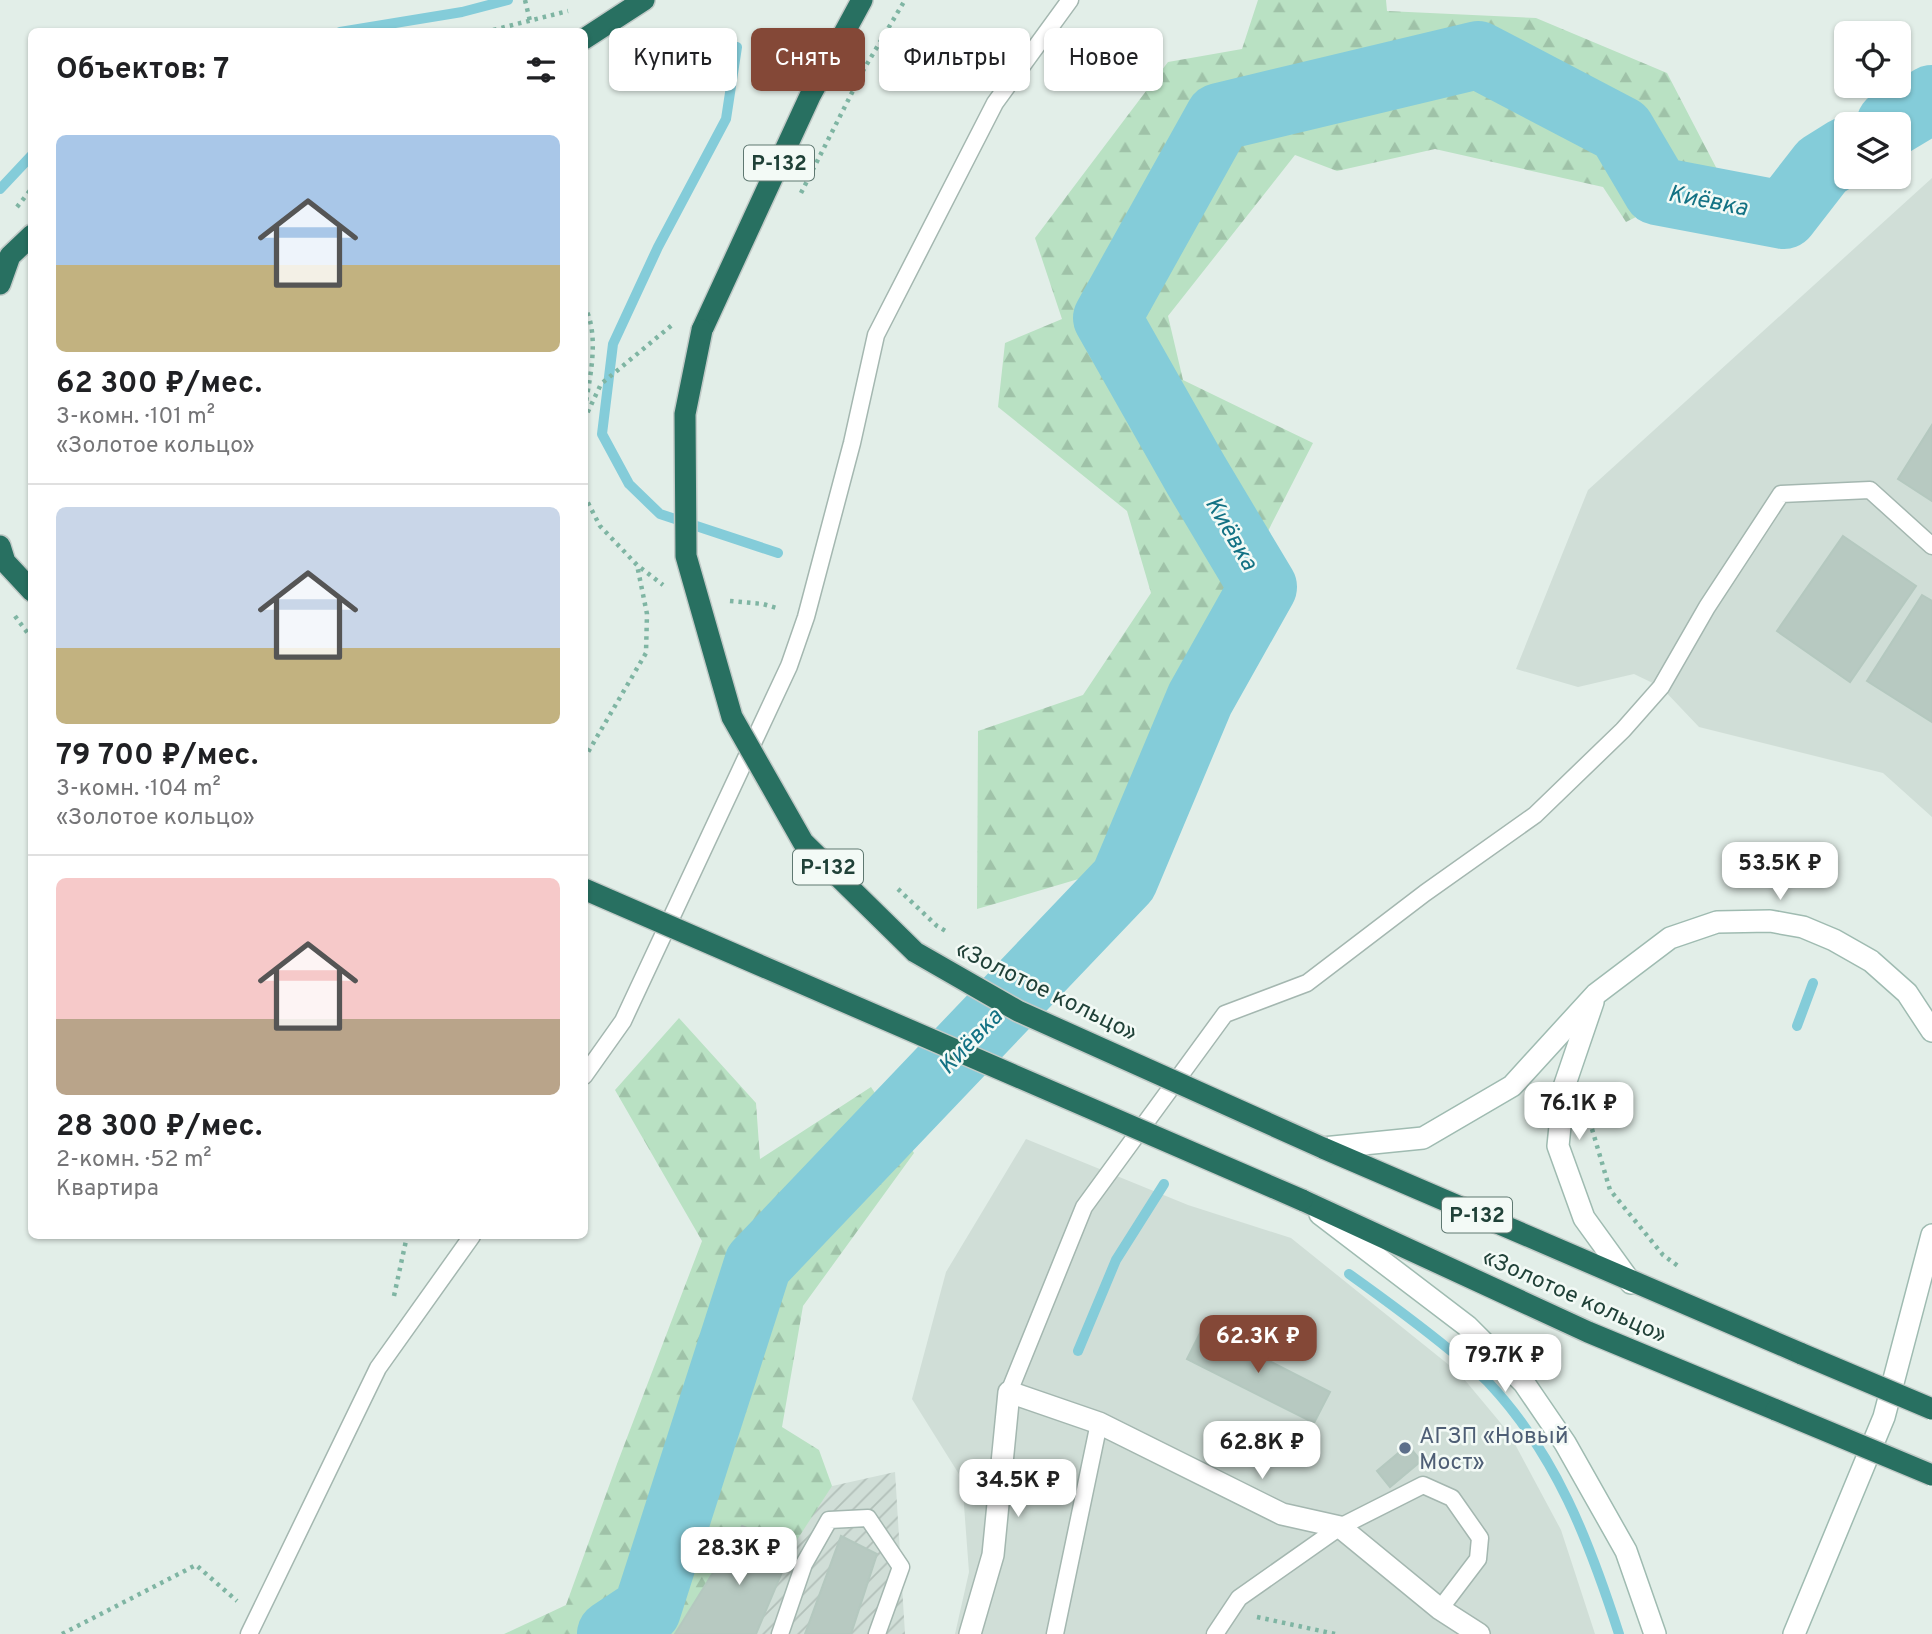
<!DOCTYPE html>
<html lang="ru">
<head>
<meta charset="utf-8">
<style>
	body { margin:0; font-family:Overpass,sans-serif; background:#f6f6f6; color:#202124; height:100vh; display:flex; flex-direction:column; font-size:26px; white-space:nowrap }
	* { box-sizing:border-box; margin:0 }
	p { font-size:23px; color:#757577 }
	.icon { flex:none; width:38px; height:38px; fill:none; stroke:currentColor; stroke-width:2; stroke-linecap:round; stroke-linejoin:round }
	.map { position:relative; flex:1; overflow:hidden }
	.details { position:absolute; left:28px; top:28px; width:560px; height:1211px; display:flex; flex-direction:column; background:#fff; border-radius:10px; box-shadow:0 2px 5px #0004 }
	.details>* { flex:none }
	.banner { position:absolute; left:609px; top:28px; width:665px; height:63px; display:flex; gap:14px }
	.fabs { position:absolute; left:1834px; top:21px; display:grid; gap:14px }
	.fabs a { display:grid; place-items:center; width:77px; height:77px; border-radius:10px; background:#fff; box-shadow:0 2px 5px #0004; font-size:35px }
	.price { position:absolute; translate:-50% -60px; padding:0 16px; border-radius:14px; background:#fff; color:#222; font-size:23px; line-height:46px; filter:drop-shadow(0 2px 4px #0008) }
	.price::after { content:''; position:absolute; left:50%; top:42px; width:21px; height:16px; margin-left:-10px; background:inherit; clip-path:polygon(0 0,100% 0,50% 100%) }
	.price.on { background:#844837; color:#fff }
	ul { padding:0; list-style:none }
	li { display:grid; align-content:center; gap:14px; height:371px; padding:0 28px }
	li+li { border-top:2px solid #e0e0e0 }
	li span { display:grid; place-items:center; height:217px; border-radius:10px; color:#555 }
	li>.icon { margin-inline-start:auto }
	span .icon { width:126px; height:126px; fill:#fffc; stroke-width:1 }
	li b { font-size:30px }
	h2 { display:flex; justify-content:space-between; align-items:center; height:84px; padding:0 28px; font-size:30px }
	.tag { padding:0 24px; border-radius:10px; background:#fff; box-shadow:0 2px 5px #0004; font-size:24px; line-height:63px }
	.tag.on { background:#844837; color:#fff }
	.map>svg:first-child { display:block }
	.built { fill:#d0ded7 }
	.industrial { fill:url(#industrial-furrows) }
	.forest { fill:url(#forest-firs) }
	.lines { fill:none; stroke-linecap:round; stroke-linejoin:round }
	.stream { stroke:#84ccd9; stroke-width:10 }
	.river { stroke:#84ccd9; stroke-width:68 }
	.building { fill:#b7c9c1; stroke:#b4c8bf; stroke-width:2 }
	.lane-casing { stroke:#a4b7b0; stroke-width:19 }
	.street-casing { stroke:#a4b7b0; stroke-width:24 }
	.secondary-casing { stroke:#9fbbb1; stroke-width:24 }
	.highway-casing { stroke:#c1cac7; stroke-width:24 }
	.path { stroke:#7fb5a3; stroke-width:4.5; stroke-dasharray:3.5 5; stroke-linecap:butt }
	.lane { stroke:#fff; stroke-width:16 }
	.street { stroke:#fff; stroke-width:21 }
	.secondary { stroke:#fff; stroke-width:21 }
	.highway { stroke:#287061; stroke-width:21 }
	.highway-bridge-casing { stroke:#c1cac7; stroke-width:24; stroke-linecap:butt }
	.path-bridge { stroke:#7fb5a3; stroke-width:4.5; stroke-dasharray:3.5 5; stroke-linecap:butt }
	.highway-bridge { stroke:#287061; stroke-width:21 }
	.service-dot { fill:#5c6f8a; stroke:#f3faf6; stroke-width:2.5 }
	.labels { text-anchor:middle; stroke-width:5; stroke-linejoin:round; paint-order:stroke }
	.shield { fill:#f3faf6; stroke:#5f7871; stroke-width:2 }
	.shield-label { font-size:21px; font-weight:bold; fill:#204138 }
	.street-label { font-size:23px; fill:#204138; stroke:#f3faf6 }
	.service-label { font-size:23px; fill:#4e5e75; stroke:#f3faf6; text-anchor:start }
	.water-label { font-size:24px; font-style:italic; fill:#137284; stroke:#f3faf6 }
</style>
</head>
<body>
<div class="map">
<svg width="1932" height="1634" viewBox="0 0 1932 1634">
	<defs>
		<pattern id="industrial-furrows" width="10" height="10" patternUnits="userSpaceOnUse" patternTransform="scale(1.75)"><rect width="10" height="10" fill="#d0ded7"/><path d="M-1 1l2-2M0 10L10 0M9 11l2-2" fill="none" stroke="#b2c0b9"/></pattern>
		<pattern id="forest-firs" width="22" height="20" patternUnits="userSpaceOnUse" patternTransform="scale(1.75)"><rect width="22" height="20" fill="#b9e1c3"/><path d="M5 1l3.5 6h-7zM16 11l3.5 6h-7z" fill="#9fc2a8"/></pattern>
	</defs>
	<rect width="100%" height="100%" fill="#e2eee8"/>
	<g class="built">
		<path d="M1932,178V817L1883,773L1699,727L1661,687L1634,674L1578,687L1516,669L1588,490Z"/>
		<path d="M1026,1139L1188,1205L1291,1238L1459,1373L1509,1433L1561,1530L1595,1634H955L969,1572L962,1479L912,1399L946,1272Z"/>
	</g>
	<path class="industrial" d="M895,1472L905,1634H675L756,1503Z"/>
	<g class="forest">
		<path d="M1258,0H1386L1387,11L1536,18L1667,73L1720,175L1626,222L1603,187L1435,149L1337,171L1295,155L1168,316L1183,380L1313,443L1092,875L977,909L978,731L1083,695L1151,593L1127,511L998,407L1005,343L1062,319L1035,238L1168,62L1242,49Z"/>
		<path d="M679,1018L756,1103L760,1159L871,1087L914,1153L803,1306L782,1427L819,1450L832,1486L793,1546L742,1526L675,1634H504L566,1605L617,1464L702,1241L615,1090Z"/>
	</g>
	<g class="lines">
		<g class="stream">
			<path d="M340,32L462,12L508,0"/>
			<path d="M737,47L726,119L658,247L613,344L602,434L629,484L660,514L778,553"/>
			<path d="M0,189L32,155"/>
			<path d="M1797,1026L1813,983"/>
			<path d="M1349,1274C1384,1299 1418,1324 1451,1351C1463,1361 1477,1371 1488,1382C1556,1454 1589,1541 1619,1634"/>
			<path d="M1078,1351L1116,1260L1164,1184"/>
		</g>
		<g class="river">
			<path d="M1890,124L1932,99"/>
			<path d="M611,1634L647,1610L758,1264L1124,880L1200,699L1263,587L1196,475L1107,318L1219,117L1478,55L1621,130L1657,191L1784,215L1822,166L1846,151"/>
		</g>
	</g>
	<g class="building">
		<path d="M1932,425V501L1898,479Z"/>
		<path d="M1843,536L1916,586L1850,682L1777,631Z"/>
		<path d="M1922,595L1932,601V722L1867,681Z"/>
		<path d="M1203,1327L1330,1392L1314,1423L1187,1359Z"/>
		<path d="M1408,1445L1421,1461L1390,1487L1377,1471Z"/>
		<path d="M742,1526L793,1546L756,1634H675Z"/>
		<path d="M841,1536L877,1554L851,1634H805Z"/>
	</g>
	<g class="lines">
		<g class="lane-casing">
			<g id="lane">
				<path d="M584,1076L623,1021L789,666L806,617L852,443L876,335L995,103L1070,0"/>
				<path d="M1009,1392L1084,1207L1225,1014L1307,983L1425,893L1535,815L1623,730L1661,687L1707,607L1781,494L1870,490L1932,546"/>
				<path d="M249,1634L378,1368L472,1236"/>
				<path d="M780,1634L804,1564L829,1520L868,1518L901,1567L877,1634"/>
				<path d="M1055,1634L1099,1423"/>
				<path d="M1215,1634L1239,1598L1340,1527L1423,1485L1452,1498L1480,1538L1478,1559L1440,1609"/>
			</g>
		</g>
		<g class="street-casing">
			<path id="street" d="M970,1634L993,1555L1009,1392L1099,1423L1282,1514L1340,1527L1440,1609L1479,1634"/>
		</g>
		<g class="secondary-casing">
			<g id="secondary">
				<path d="M1593,1002L1564,1087L1558,1146L1584,1218L1631,1283"/>
				<path d="M1323,1148L1423,1138L1512,1086L1596,994L1670,938L1717,922L1770,921L1803,927L1834,940L1871,961L1907,993L1932,1031"/>
				<path d="M1320,1214L1467,1326L1524,1383L1565,1443L1626,1551L1655,1634"/>
				<path d="M1794,1634L1884,1417L1932,1235"/>
			</g>
		</g>
		<g class="highway-casing">
			<g id="highway">
				<path d="M584,39L644,0"/>
				<path d="M0,284L10,256L32,235"/>
				<path d="M702,330L810,96L862,0"/>
				<path d="M0,546L5,562L32,591"/>
				<path d="M1323,1148L1802,1354"/>
				<path d="M1302,1200L1588,1332L1776,1410"/>
			</g>
		</g>
		<g class="path">
			<path d="M525,0L530,21"/>
			<path d="M485,32L568,11"/>
			<path d="M801,193L864,69L905,0"/>
			<path d="M17,207L32,188"/>
			<path d="M584,305C601,337 589,380 584,414"/>
			<path d="M584,420L601,384L672,325"/>
			<path d="M584,495L600,526L637,565L663,585"/>
			<path d="M730,601L763,604L780,609"/>
			<path d="M15,616L32,639"/>
			<path d="M584,759L646,653L647,614L637,565"/>
			<path d="M1592,1129L1610,1190L1663,1255L1678,1266"/>
			<path d="M394,1296L407,1236"/>
			<path d="M1257,1617L1335,1634"/>
			<path d="M62,1634L196,1565L237,1601"/>
		</g>
		<use href="#lane" class="lane"/>
		<use href="#street" class="street"/>
		<use href="#secondary" class="secondary"/>
		<use href="#highway" class="highway"/>
		<g class="highway-bridge-casing">
			<g id="highway-bridge">
				<path d="M702,330L685,414L686,556L732,717L803,842L915,952L1018,1011L1323,1148"/>
				<path d="M584,889L1302,1200"/>
				<path d="M1802,1354L1932,1409"/>
				<path d="M1776,1410L1932,1475"/>
			</g>
		</g>
		<path class="path-bridge" d="M898,889L937,926L949,933"/>
		<use href="#highway-bridge" class="highway-bridge"/>
	</g>
	<circle class="service-dot" cx="1405" cy="1448" r="7"/>
	<g class="labels">
		<g class="shield">
			<rect x="744" y="145.5" width="70" height="35" rx="5"/>
			<rect x="793" y="849.5" width="70" height="35" rx="5"/>
			<rect x="1442" y="1197.5" width="70" height="35" rx="5"/>
		</g>
		<g class="shield-label">
			<text x="779" y="170">Р-132</text>
			<text x="828" y="874">Р-132</text>
			<text x="1477" y="1222">Р-132</text>
		</g>
		<g class="street-label">
			<text transform="translate(1047 990) rotate(26)" y="8">«Золотое кольцо»</text>
			<text transform="translate(1575 1295) rotate(24)" y="8">«Золотое кольцо»</text>
		</g>
		<g class="service-label">
			<text x="1419" y="1443">АГЗП «Новый<tspan x="1419" dy="26">Мост»</tspan></text>
		</g>
		<g class="water-label">
			<text transform="translate(1708 200) rotate(11)" y="8">Киёвка</text>
			<text transform="translate(1232 533) rotate(60)" y="8">Киёвка</text>
			<text transform="translate(970 1041) rotate(-46)" y="8">Киёвка</text>
		</g>
	</g>
</svg>
<div class="fabs">
<a><svg class="icon" aria-label="locate" viewBox="0 0 24 24"><circle cx="12" cy="12" r="6"/><path d="M12 2v4M12 18v4M2 12h4M18 12h4"/></svg></a>
<a><svg class="icon" aria-label="layers" viewBox="0 0 24 24"><path d="M12 4l9 5-9 5-9-5zM3 14l9 5 9-5"/></svg></a>
</div>
<b class="price" style="left:1780px;top:902px">53.5K ₽</b>
<b class="price" style="left:1579px;top:1142px">76.1K ₽</b>
<b class="price on" style="left:1258px;top:1375px">62.3K ₽</b>
<b class="price" style="left:1505px;top:1394px">79.7K ₽</b>
<b class="price" style="left:1262px;top:1481px">62.8K ₽</b>
<b class="price" style="left:1018px;top:1519px">34.5K ₽</b>
<b class="price" style="left:739px;top:1587px">28.3K ₽</b>
<div class="banner">
<a class="tag">Купить</a>
<a class="tag on">Снять</a>
<a class="tag">Фильтры</a>
<a class="tag">Новое</a>
</div>
<section class="details">
<h2>Объектов: 7<svg class="icon" aria-label="filters" viewBox="0 0 24 24"><path d="M4 7h16M4 17h16"/><circle cx="9" cy="7" r="2"/><circle cx="15" cy="17" r="2"/></svg></h2>
<ul>
<li><span style="background:linear-gradient(#a9c7e8 60%,#c2b280 0)"><svg class="icon" aria-label="home" viewBox="0 0 24 24"><path d="M3 11l9-7 9 7M6 9v11h12V9"/></svg></span><div><b>62 300 ₽/мес.</b><p>3-комн. · 101 m²</p><p>«Золотое кольцо»</p></div></li>
<li><span style="background:linear-gradient(#c9d6e8 65%,#c2b280 0)"><svg class="icon" aria-label="home" viewBox="0 0 24 24"><path d="M3 11l9-7 9 7M6 9v11h12V9"/></svg></span><div><b>79 700 ₽/мес.</b><p>3-комн. · 104 m²</p><p>«Золотое кольцо»</p></div></li>
<li><span style="background:linear-gradient(#f6c9c9 65%,#b9a48a 0)"><svg class="icon" aria-label="home" viewBox="0 0 24 24"><path d="M3 11l9-7 9 7M6 9v11h12V9"/></svg></span><div><b>28 300 ₽/мес.</b><p>2-комн. · 52 m²</p><p>Квартира</p></div></li>
</ul>
</section>
</div>
</body>
</html>
